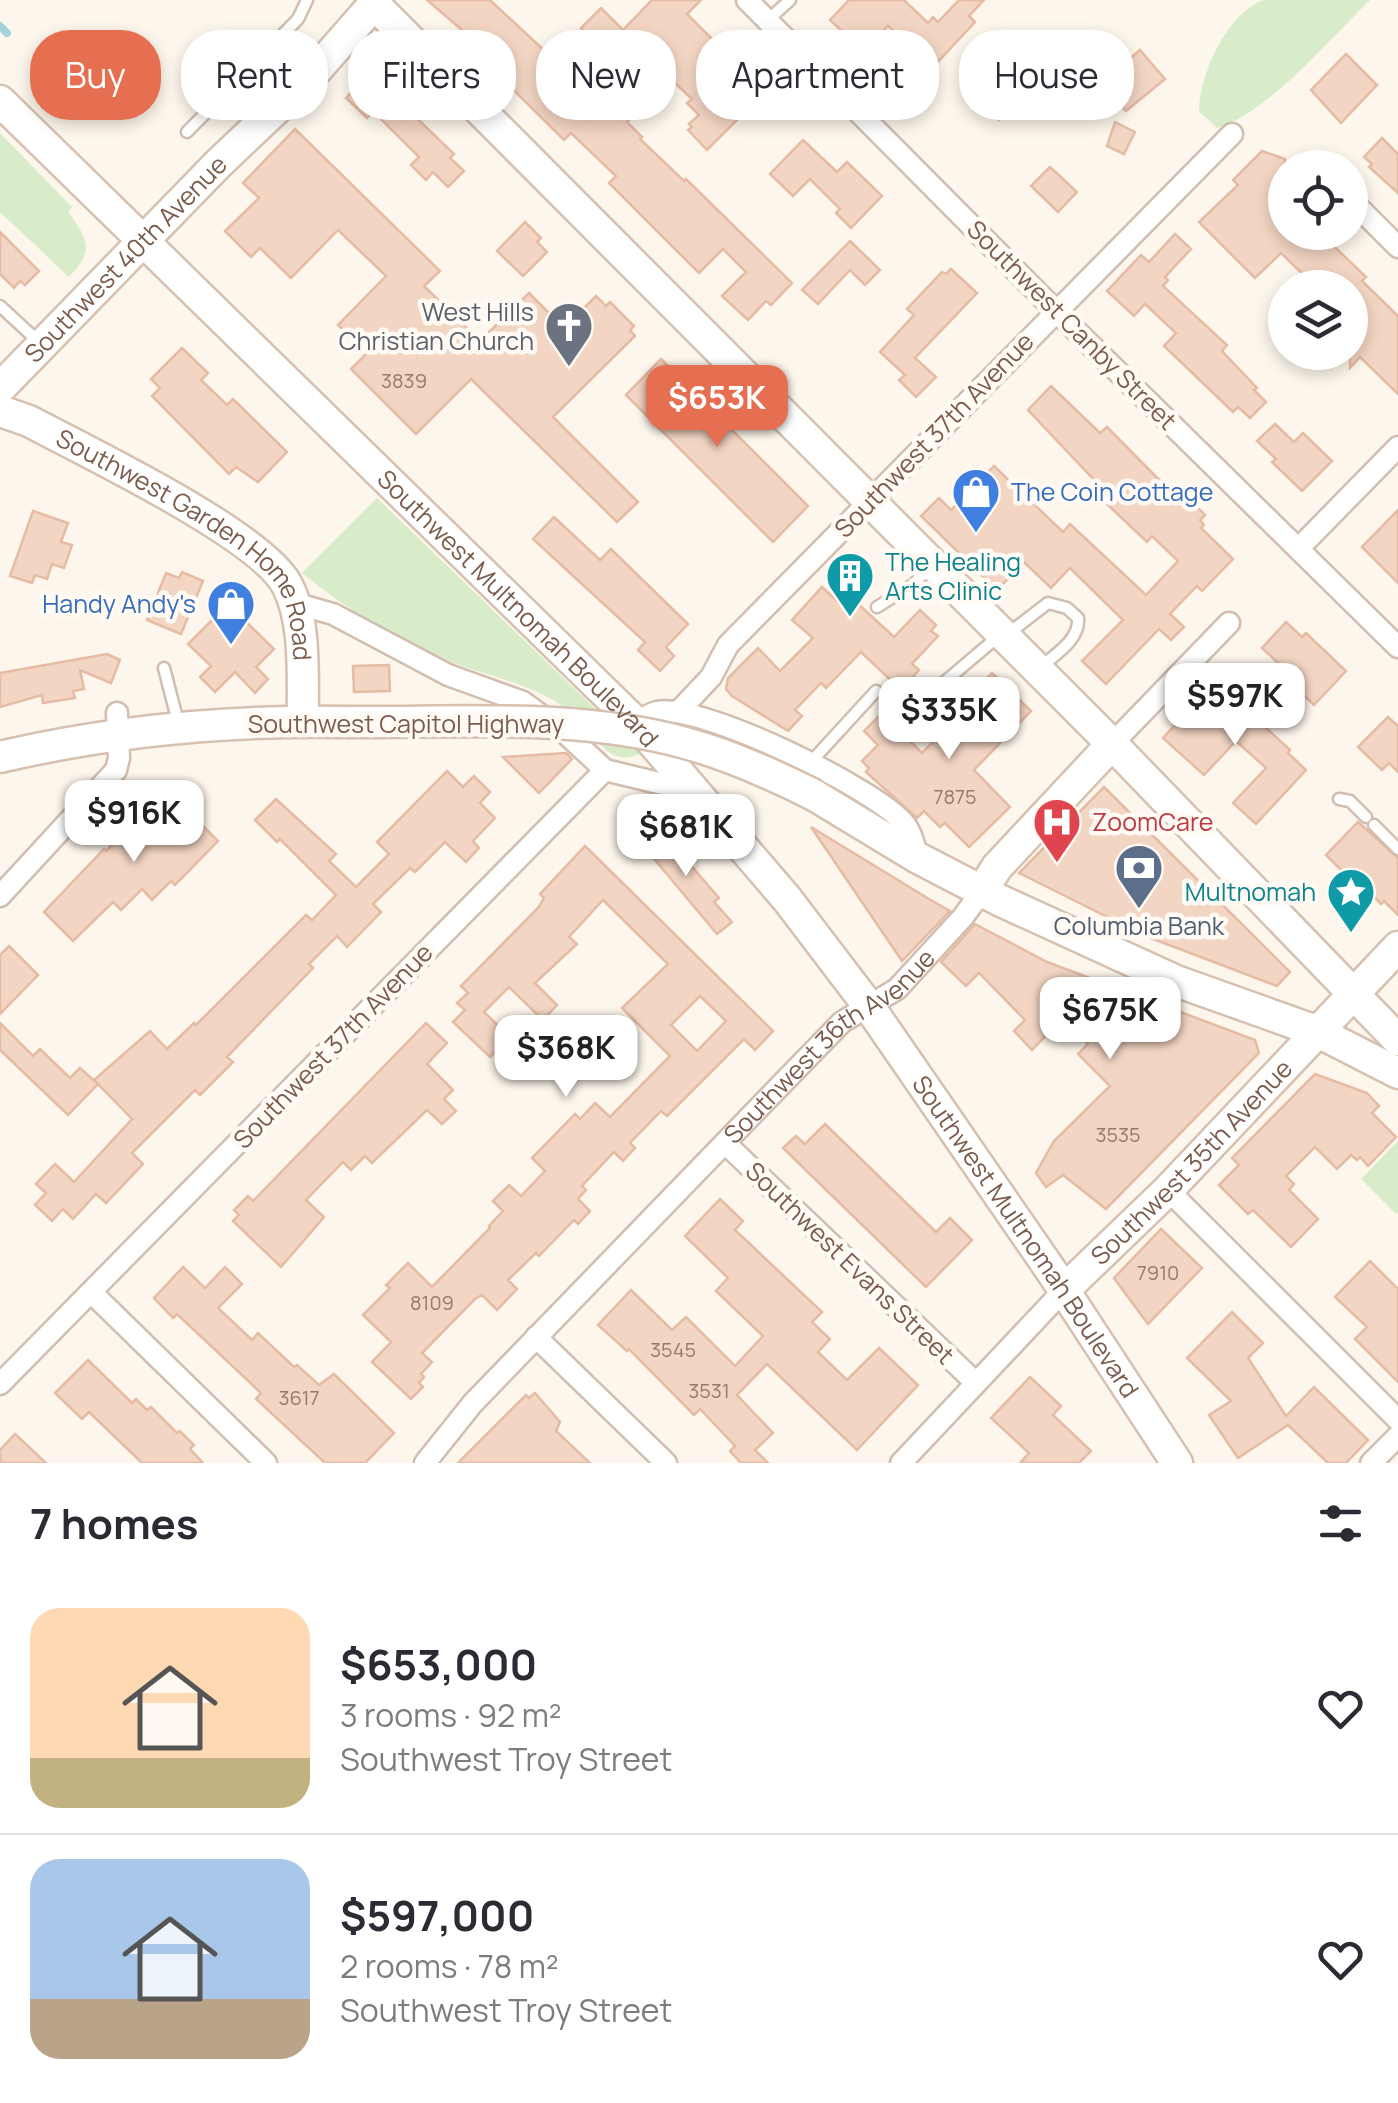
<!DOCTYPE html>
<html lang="en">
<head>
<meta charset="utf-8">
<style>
	body { margin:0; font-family:Manrope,sans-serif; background:#f7f7f7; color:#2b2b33; height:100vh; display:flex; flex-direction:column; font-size:38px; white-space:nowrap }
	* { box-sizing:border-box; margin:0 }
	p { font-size:32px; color:#7c7c81 }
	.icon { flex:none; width:55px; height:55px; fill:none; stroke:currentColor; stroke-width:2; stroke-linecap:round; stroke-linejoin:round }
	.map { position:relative; height:1463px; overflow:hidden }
	.drawer { display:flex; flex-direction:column; background:#fff; flex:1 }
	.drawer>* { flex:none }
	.top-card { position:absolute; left:30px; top:30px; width:1340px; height:90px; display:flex; gap:20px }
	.controls { position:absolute; left:1268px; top:150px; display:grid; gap:20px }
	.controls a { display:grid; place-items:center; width:100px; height:100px; border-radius:50%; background:#fff; box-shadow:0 5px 15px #0003; font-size:50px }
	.price { position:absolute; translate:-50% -85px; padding:0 22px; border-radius:20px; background:#fff; color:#222; font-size:32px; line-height:65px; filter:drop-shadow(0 2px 5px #0008) }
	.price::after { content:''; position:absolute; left:50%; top:60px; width:30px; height:22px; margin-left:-15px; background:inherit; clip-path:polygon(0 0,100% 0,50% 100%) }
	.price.selected { background:#e76f51; color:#fff }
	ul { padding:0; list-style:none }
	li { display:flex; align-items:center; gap:30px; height:250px; padding:0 30px }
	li+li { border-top:2px solid #e1e1e2 }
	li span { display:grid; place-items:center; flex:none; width:280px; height:200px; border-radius:30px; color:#555 }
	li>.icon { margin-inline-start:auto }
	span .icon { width:120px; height:120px; fill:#fffc; stroke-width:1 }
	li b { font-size:42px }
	h2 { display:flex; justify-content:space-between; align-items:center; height:120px; padding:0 30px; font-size:42px }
	.tag { padding:0 35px; border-radius:40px; background:#fff; box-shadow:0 5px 15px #0003; font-size:35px; line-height:90px }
	.tag.selected { background:#e76f51; color:#fff }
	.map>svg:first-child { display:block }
	.green { fill:#d8ecc9 }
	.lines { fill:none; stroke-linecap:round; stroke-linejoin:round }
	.stream { stroke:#a5d3da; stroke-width:8 }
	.building { fill:#f3d5c3; stroke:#e6bba3; stroke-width:2.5; fill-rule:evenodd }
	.lane-casing { stroke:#d1beb0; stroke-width:15 }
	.street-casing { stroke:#d1beb0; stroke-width:25 }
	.secondary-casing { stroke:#d6c0b0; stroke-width:35 }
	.lane { stroke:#fff; stroke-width:10 }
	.street { stroke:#fff; stroke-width:20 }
	.secondary { stroke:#fff; stroke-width:30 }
	.secondary-bridge-casing { stroke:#d6c0b0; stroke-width:35; stroke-linecap:butt }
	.secondary-bridge { stroke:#fff; stroke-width:30 }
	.labels { text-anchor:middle; stroke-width:9; stroke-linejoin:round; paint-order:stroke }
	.number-label { font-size:20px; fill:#987a6a }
	.street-label { font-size:25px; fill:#7a5c4d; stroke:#fffaf3 }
	.worship-label { font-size:25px; fill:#5b616d; stroke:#fffaf3; text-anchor:end }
	.shop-label { font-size:25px; fill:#366cbe; stroke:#fffaf3; text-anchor:start }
	.culture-label { font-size:25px; fill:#0d838f; stroke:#fffaf3; text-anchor:start }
	.health-label { font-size:25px; fill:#be3a42; stroke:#fffaf3; text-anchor:start }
	.service-label { font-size:25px; fill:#4e5e75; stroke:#fffaf3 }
</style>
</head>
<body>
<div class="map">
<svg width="1398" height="1463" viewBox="0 0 1398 1463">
	<rect width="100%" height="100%" fill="#fdf6ec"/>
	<g class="green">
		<path d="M1264,0H1370C1331,38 1268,113 1217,128L1199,111C1200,74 1227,13 1264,0Z"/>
		<path d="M0,133L72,207L68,212C89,240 94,251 69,277L0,212Z"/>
		<path d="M377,498L641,753C610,769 599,739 580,721C543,683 488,678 440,658C391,638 343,606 302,573Z"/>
		<path d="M1398,1141V1212L1396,1214L1361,1179Z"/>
	</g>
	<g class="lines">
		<path class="stream" d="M0,26L7,33"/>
	</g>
	<g class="building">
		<path d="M427,0H490L575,79L601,52L581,28L601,8L623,30L652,0H701L687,14L713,40L702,51L713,61L699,75L739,118L707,150L688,130L692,127L689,124L699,115L687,103L692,99L662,71L626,108L633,116L627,122L642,137L640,139L684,181L686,179L792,283L771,305L766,301L748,320L722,296L746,272L723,249L699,273L609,183L616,176L571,133L564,140L458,35L462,30Z"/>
		<path d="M849,0H904L928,23L933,17L938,22L959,0H984L969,16L975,22L934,66L888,26L867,47L854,35L845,34L830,20Z"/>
		<path d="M1140,50L1165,79L1126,111L1102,82Z"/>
		<path d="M1346,54L1377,85L1341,123L1311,90Z"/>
		<path d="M370,73L454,154L450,158L464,171L448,187L433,172L426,180L411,165L419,157L373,111L367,118L346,98Z"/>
		<path d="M987,80L1013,105L999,120L973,94Z"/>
		<path d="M1115,122L1135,132L1124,154L1107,146Z"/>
		<path d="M295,129L440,271L424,286L480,341L529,293L564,328L596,296L606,306L610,302L634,326L630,330L635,336L553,417L638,502L617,522L471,379L416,434L351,369L367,353L338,325L386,276L338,230L291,278L260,248L251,257L225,231L259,198L243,183Z"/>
		<path d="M1382,138L1398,154V193L1369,167L1372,164L1364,157Z"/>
		<path d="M803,140L837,172L847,162L882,196L851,228L836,213L840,209L810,179L793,196L770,174Z"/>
		<path d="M1262,151L1285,159V232H1319L1366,277L1362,281L1398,316V394L1360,357L1350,368V288H1317L1281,253L1255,278L1199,222L1238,185L1233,180Z"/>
		<path d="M1050,167L1077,192L1058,212L1031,186Z"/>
		<path d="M525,222L541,238L537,242L547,252L523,276L497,251Z"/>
		<path d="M0,232L39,271L25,285L20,281L14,288L0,274Z"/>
		<path d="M1175,234L1191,249L1165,277L1168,280L1163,286L1227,345L1222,351L1257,388L1254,390L1266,402L1250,418L1238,407L1233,412L1164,346L1176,333L1145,304L1134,316L1107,291L1141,255L1149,262Z"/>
		<path d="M850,241L880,270L865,285L850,270L818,304L802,290Z"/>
		<path d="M951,269L977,293L915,358L936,377L916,397L899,380L905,375L880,352L914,315L907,309L942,272L946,274Z"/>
		<path d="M182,348L208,373L201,380L227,405L233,399L287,452L258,482L236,467L229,474L152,396L160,388L151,379Z"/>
		<path d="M661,359L808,506L773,542L626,395Z"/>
		<path d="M1051,386L1100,433L1107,427L1186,507L1192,502L1205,515L1200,520L1204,525L1201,528L1233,559L1202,591L1197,586L1170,614L1184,627L1171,640L1159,629L1106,684L1082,661L1123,620L1070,568L1051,588L1024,562L997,590L921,516L939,498L951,510L994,466L1063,532L1070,524L1146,595L1178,561L1152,536L1147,542L1107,504L1112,499L1028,410Z"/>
		<path d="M1275,424L1294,442L1303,433L1332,461L1302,491L1272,462L1276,459L1257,441Z"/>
		<path d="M1398,510V583L1362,547Z"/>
		<path d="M33,511L68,523L61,542L72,545L64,568L52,564L47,579L35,575L32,583L10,576Z"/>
		<path d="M554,517L600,560L611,549L688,624L666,647L674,656L660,671L638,650L645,642L533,539Z"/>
		<path d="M182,572L203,581L181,634L147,620L166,573L179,578Z"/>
		<path d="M822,587L847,610L855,601L894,637L920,610L936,625L931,631L938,636L912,664L919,670L901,690L861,652L826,688L821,683L795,710L802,716L788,731L732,696L726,689L728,678L758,648L780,671L813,638L792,620Z"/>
		<path d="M228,604L274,649L256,667L268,679L255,693L235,672L215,692L200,677L211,666L188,644Z"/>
		<path d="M1286,622L1302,637L1306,633L1346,671L1314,705L1274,667L1278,663L1262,648Z"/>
		<path d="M107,654L120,660L111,683L80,670L84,689L73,691L75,698L43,703L42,695L0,707V673Z"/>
		<path d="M389,665L390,691L354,692L353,666Z"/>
		<path d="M992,673L1031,711L974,770L1010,807L969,847L945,823L940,827L924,811L917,818L866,772L869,768L862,761L878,745L864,731L882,713L922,753L947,727L944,723Z"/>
		<path d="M1216,681L1290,750L1288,753L1306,770L1256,824L1233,803L1266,768L1236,741L1204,775L1163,738Z"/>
		<path d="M1388,717L1398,726V772L1389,763L1382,770L1358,747Z"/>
		<path d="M566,753L572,759L539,793L503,757Z"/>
		<path d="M447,771L463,787L474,776L490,792L480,803L495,818L473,841L479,848L466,862L445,842L415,872L410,868L407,871L373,904L381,912L347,947L337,936L309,964L313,968L227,1057L233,1062L200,1095L195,1090L132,1153L143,1164L106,1203L96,1194L73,1219L63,1209L52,1221L35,1205L46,1193L36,1184L55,1164L74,1182L132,1119L94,1080L150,1031L167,1049L194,1023L196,1025L306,915L312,920L336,895L280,839L277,842L255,820L276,799L336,854L329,861L356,887L389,854L377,842Z"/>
		<path d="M1104,787L1290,972L1277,986L1148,937L1019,873Z"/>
		<path d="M167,790L218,841L175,885L171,881L152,900L142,889L121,910L113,902L73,941L44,912L104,849L106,851Z"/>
		<path d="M1358,822L1398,858V915L1384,901L1381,904L1361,884L1358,887L1326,855Z"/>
		<path d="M658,827L719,898L714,902L732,922L717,934L640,842Z"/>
		<path d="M811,827L929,899L950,911L902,961Z"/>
		<path d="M585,846L773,1031L755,1050L744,1039L667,1116L661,1111L630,1143L635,1148L623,1161L614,1152L582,1186L586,1190L578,1199L590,1211L578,1224L574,1220L539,1256L536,1253L508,1280L517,1289L497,1310L482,1295L475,1299L422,1353L432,1362L421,1374L424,1377L419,1383L423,1387L411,1399L372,1362L391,1342L363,1315L390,1288L386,1285L408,1263L432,1287L490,1228L489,1226L503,1211L493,1201L509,1185L521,1196L545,1171L532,1158L575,1114L580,1119L595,1103L610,1117L670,1056L622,1008L668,964L603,900L569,937L577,944L535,983L557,1005L543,1020L509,987L484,1012L510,1037L490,1057L453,1022L465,1010L457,1003L468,993L461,986L538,908L544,898L540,894ZM700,996L726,1021L697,1051L671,1025Z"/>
		<path d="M975,924L1047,962L1255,1040L1259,1053L1106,1209L1063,1175L1046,1187L1036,1173L1054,1141L1110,1086L1078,1054L1088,1044L1063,1018L1032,1050L1014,1031L1025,1020L979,973L966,986L941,962Z"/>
		<path d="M9,946L38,975L0,1014V955Z"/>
		<path d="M0,1023L33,1056L40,1049L70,1078L80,1068L98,1084L68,1115L0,1050Z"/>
		<path d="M426,1023L447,1043L427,1064L453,1090L444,1099L456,1111L442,1124L427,1110L372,1163L365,1156L351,1170L343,1162L306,1200L324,1217L281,1267L233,1221L239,1215L234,1210L248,1196L253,1201Z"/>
		<path d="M1315,1074L1367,1093L1379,1106L1372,1113L1396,1137L1368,1166L1360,1157L1357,1160L1351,1155L1337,1169L1315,1147L1286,1176L1294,1184L1289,1190L1318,1219L1291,1247L1253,1210L1248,1214L1219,1185L1239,1165L1232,1158Z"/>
		<path d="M825,1124L936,1232L950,1218L972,1240L926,1287L783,1148L796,1136L805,1144Z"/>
		<path d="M720,1199L743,1221L735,1230L822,1312L812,1322L830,1339L818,1352L847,1380L879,1348L918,1385L857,1450L767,1364L737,1395L773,1433L755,1450L768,1463H741L730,1451L735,1446L700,1409L694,1415L629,1349L627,1351L598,1325L631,1290L672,1330L686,1317L735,1366L763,1336L716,1291L728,1278L685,1236Z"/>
		<path d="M1161,1229L1202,1268L1148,1324L1114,1278Z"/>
		<path d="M1370,1261L1398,1289V1382L1355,1339L1367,1327L1335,1297Z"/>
		<path d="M183,1267L205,1288L225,1267L242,1284L218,1308L252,1340L258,1333L294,1367L297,1365L319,1385L334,1374L394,1433L365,1463H325L256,1399L261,1393L177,1314L173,1318L154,1298Z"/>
		<path d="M1232,1312L1263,1343L1248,1358L1286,1416L1314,1387L1368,1440L1346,1463H1328L1288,1425L1238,1458L1209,1415L1231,1401L1187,1358Z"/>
		<path d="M88,1360L132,1403L136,1399L147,1410L151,1407L177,1433L180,1431L194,1445L190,1449L203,1463H142L89,1412L82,1419L55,1393Z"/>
		<path d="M1030,1377L1061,1406L1053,1415L1091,1451L1079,1463H1020L1029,1453L991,1418Z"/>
		<path d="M535,1393L560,1422L556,1431L590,1463H458L526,1395L529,1398Z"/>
		<path d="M15,1434L46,1463H0V1450Z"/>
	</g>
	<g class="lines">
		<g class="lane-casing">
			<g id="lane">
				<path d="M768,20L790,0"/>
				<path d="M187,132L298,19L307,0"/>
				<path d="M0,306L41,344"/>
				<path d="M877,607L914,584L931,565"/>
				<path d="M1009,633L1048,603L1067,608L1078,618C1080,639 1057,653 1042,666"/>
				<path d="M164,668L179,726"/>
				<path d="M941,685L1001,634"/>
				<path d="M810,763L876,691"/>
				<path d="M1339,799L1350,801L1366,817"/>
				<path d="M1374,825L1398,849"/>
			</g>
		</g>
		<g class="street-casing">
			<g id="street">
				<path d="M747,0L1056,311L1398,647"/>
				<path d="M1350,199L1398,247"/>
				<path d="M1299,548L1398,447"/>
				<path d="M294,603L333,614L448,675L523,702L564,732L605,770L667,785L689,783"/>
				<path d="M678,712L711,677L728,645L1232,134"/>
				<path d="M636,723C642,720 650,713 657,712C702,703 873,788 903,822C912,832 914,846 918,858"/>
				<path d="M1112,744L1229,623"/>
				<path d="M0,896L116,770L119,758L117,713"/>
				<path d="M725,1143L976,1383"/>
				<path d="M1168,1190L1398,1420"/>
				<path d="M91,1292L266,1463"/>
				<path d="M536,1337L666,1463"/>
				<path d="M0,1384L605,770"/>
				<path id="s1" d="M425,1463L473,1403L774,1092L842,1022L897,989L963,917L982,891"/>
				<path d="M901,1463L1063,1291"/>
				<path d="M1371,1463L1398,1436"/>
			</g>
		</g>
		<g class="secondary-casing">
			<g id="secondary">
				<path id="s2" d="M0,101L636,723L787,899L870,1008L1052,1272L1177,1463"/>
				<path id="s3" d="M0,388L219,163L311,76L374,4L1112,744L1398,1040"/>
				<path id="s4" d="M0,411L29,421C85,451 261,535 287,585C307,623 302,679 303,721"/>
				<path d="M0,757C115,730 229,720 347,722"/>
				<path d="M814,795L918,858L999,900L1176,981L1316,1031L1398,1073"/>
				<path d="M982,891L997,867L1112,744"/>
				<path id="s5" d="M1063,1291L1168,1190L1398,947"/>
			</g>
		</g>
		<use href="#lane" class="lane"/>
		<use href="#street" class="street"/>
		<use href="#secondary" class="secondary"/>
		<g class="secondary-bridge-casing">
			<path id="secondary-bridge" d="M347,722C459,723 577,713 685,743C730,755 772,774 814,795"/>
		</g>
		<use href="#secondary-bridge" class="secondary-bridge"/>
	</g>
	<defs>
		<g id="church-pin" transform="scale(2.5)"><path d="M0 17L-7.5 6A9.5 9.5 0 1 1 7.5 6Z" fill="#6b7280" stroke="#fffaf3"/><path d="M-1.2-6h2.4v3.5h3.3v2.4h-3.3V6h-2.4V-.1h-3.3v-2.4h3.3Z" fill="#fff"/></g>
		<g id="shop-pin" transform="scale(2.5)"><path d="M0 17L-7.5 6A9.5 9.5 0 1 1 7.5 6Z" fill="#3f7fe0" stroke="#fffaf3"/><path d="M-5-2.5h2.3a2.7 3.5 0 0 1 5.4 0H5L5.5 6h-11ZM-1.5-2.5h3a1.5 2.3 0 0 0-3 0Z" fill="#fff"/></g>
		<g id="building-pin" transform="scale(2.5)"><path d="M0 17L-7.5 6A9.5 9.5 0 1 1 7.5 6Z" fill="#0f9aa8" stroke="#fffaf3"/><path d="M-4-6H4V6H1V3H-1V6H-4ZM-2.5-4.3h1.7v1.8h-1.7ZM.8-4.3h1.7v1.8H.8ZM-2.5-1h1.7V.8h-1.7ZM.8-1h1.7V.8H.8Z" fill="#fff"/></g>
		<g id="hospital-pin" transform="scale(2.5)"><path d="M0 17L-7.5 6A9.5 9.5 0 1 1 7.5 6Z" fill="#e0444e" stroke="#fffaf3"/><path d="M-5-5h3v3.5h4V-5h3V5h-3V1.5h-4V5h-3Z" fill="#fff"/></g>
		<g id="bank-pin" transform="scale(2.5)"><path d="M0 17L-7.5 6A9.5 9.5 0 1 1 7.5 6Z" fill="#5c6f8a" stroke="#fffaf3"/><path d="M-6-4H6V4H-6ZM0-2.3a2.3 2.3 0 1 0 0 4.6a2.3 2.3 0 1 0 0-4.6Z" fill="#fff"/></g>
		<g id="sight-pin" transform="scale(2.5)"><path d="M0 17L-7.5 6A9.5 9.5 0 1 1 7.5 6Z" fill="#0f9aa8" stroke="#fffaf3"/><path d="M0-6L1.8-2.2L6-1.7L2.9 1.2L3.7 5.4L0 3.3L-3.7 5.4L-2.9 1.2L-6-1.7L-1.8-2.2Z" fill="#fff"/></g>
	</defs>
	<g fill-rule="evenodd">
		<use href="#church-pin" x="569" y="326"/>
		<use href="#shop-pin" x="976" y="492"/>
		<use href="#building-pin" x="850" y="576"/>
		<use href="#shop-pin" x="231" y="604"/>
		<use href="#hospital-pin" x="1057" y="822"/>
		<use href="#bank-pin" x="1139" y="868"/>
		<use href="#sight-pin" x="1351" y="892"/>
	</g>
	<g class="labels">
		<g class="number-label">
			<text x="404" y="388">3839</text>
			<text x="955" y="804">7875</text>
			<text x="1118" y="1142">3535</text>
			<text x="1158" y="1280">7910</text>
			<text x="432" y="1310">8109</text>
			<text x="673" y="1357">3545</text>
			<text x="709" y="1398">3531</text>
			<text x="299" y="1405">3617</text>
		</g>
		<g class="street-label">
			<text dy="9" stroke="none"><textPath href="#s3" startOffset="180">Southwest 40th Avenue</textPath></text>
			<text transform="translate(1072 325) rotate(45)" y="9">Southwest Canby Street</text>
			<text transform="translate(934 435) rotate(-46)" y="9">Southwest 37th Avenue</text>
			<text dy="9" stroke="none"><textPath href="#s4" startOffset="240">Southwest Garden Home Road</textPath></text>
			<text dy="9" stroke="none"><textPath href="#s2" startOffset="725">Southwest Multnomah Boulevard</textPath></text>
			<text x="406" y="733">Southwest Capitol Highway</text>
			<text dy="9" stroke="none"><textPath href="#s1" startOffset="582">Southwest 36th Avenue</textPath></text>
			<text transform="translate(333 1046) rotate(-46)" y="9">Southwest 37th Avenue</text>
			<text dy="9" stroke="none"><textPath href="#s5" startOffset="182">Southwest 35th Avenue</textPath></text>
			<text dy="9" stroke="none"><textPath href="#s2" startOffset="1535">Southwest Multnomah Boulevard</textPath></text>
			<text transform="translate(850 1263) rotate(44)" y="9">Southwest Evans Street</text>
		</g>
		<g class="worship-label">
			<text x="534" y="321">West Hills<tspan x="534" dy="29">Christian Church</tspan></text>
		</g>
		<g class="shop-label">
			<text x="1011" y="501">The Coin Cottage</text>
			<text x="196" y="613" text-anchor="end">Handy Andy's</text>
		</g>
		<g class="culture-label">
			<text x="885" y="571">The Healing<tspan x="885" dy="29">Arts Clinic</tspan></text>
			<text x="1316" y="901" text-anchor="end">Multnomah</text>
		</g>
		<g class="health-label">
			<text x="1092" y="831">ZoomCare</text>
		</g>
		<g class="service-label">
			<text x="1139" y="935">Columbia Bank</text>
		</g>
	</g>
</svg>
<div class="controls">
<a><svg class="icon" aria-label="locate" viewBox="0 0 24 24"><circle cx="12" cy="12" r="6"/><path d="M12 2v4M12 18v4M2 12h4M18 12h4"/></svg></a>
<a><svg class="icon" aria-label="layers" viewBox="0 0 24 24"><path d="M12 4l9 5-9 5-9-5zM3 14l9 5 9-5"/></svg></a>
</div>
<b class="price selected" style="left:717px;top:450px">$653K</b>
<b class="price" style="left:1235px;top:748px">$597K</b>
<b class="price" style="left:949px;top:762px">$335K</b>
<b class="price" style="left:134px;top:865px">$916K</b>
<b class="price" style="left:686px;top:879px">$681K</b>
<b class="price" style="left:1110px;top:1062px">$675K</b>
<b class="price" style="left:566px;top:1100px">$368K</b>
<div class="top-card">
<a class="tag selected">Buy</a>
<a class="tag">Rent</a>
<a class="tag">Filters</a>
<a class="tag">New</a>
<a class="tag">Apartment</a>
<a class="tag">House</a>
</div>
</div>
<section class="drawer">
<h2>7 homes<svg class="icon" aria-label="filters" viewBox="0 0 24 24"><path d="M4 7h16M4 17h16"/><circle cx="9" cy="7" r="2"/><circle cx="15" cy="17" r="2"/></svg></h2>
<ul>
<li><span style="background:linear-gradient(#ffd9b3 75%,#c2b280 0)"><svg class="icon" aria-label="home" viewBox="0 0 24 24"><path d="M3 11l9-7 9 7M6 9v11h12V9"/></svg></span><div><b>$653,000</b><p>3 rooms · 92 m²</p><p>Southwest Troy Street</p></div><svg class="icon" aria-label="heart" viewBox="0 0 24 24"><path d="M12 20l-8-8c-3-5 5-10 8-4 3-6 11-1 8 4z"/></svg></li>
<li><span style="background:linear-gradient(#a9c7e8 70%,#b9a48a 0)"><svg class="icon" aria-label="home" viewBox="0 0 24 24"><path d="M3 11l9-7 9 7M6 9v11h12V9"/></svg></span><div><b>$597,000</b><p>2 rooms · 78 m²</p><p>Southwest Troy Street</p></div><svg class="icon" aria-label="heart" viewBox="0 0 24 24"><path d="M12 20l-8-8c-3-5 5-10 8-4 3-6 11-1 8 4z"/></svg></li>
</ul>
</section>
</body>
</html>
